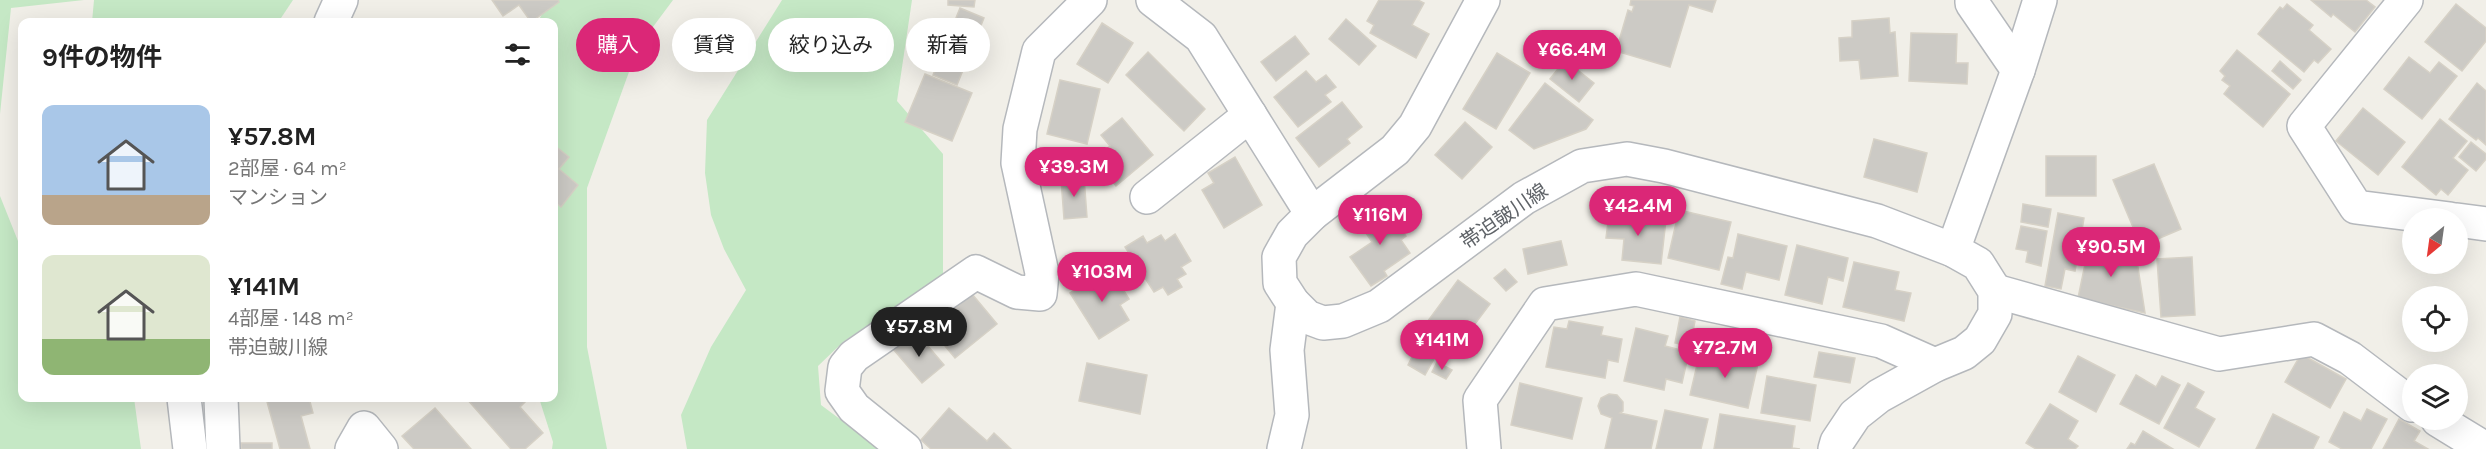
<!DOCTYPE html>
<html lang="ja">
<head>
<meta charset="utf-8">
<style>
	body { margin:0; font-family:Karla,"Noto Sans JP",sans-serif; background:#f6f6f6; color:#222; height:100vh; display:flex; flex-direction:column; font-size:22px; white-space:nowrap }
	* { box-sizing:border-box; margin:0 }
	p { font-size:20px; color:#767676 }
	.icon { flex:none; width:33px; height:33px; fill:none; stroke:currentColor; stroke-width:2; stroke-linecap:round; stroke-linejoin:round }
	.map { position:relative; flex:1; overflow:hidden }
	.panel { position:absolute; left:18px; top:18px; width:540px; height:384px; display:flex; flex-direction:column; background:#fff; border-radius:12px; box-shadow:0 6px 24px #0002 }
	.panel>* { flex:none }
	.hud { position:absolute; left:576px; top:18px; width:570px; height:54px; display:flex; gap:12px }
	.needle { width:39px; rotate:209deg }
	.controls { position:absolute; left:2402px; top:208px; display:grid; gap:12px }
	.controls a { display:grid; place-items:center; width:66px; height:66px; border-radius:50%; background:#fff; box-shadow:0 6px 24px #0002; font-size:30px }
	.price { position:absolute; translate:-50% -51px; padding:0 14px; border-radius:21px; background:#db2777; color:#fff; font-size:20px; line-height:39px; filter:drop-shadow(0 2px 3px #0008) }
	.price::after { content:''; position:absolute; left:50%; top:36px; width:18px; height:14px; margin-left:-9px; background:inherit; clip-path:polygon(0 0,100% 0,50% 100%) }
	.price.current { background:#222; color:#fff }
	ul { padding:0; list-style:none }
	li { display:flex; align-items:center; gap:18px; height:150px; padding:0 24px }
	li span { display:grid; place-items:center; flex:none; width:168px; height:120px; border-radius:12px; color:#555 }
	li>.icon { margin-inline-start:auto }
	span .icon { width:72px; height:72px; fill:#fffc; stroke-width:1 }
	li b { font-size:26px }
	h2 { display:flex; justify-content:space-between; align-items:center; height:72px; padding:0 24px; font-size:26px }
	.chip { padding:0 21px; border-radius:27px; background:#fff; box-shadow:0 6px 24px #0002; font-size:21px; line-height:54px }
	.chip.current { background:#db2777; color:#fff }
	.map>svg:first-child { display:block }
	.green { fill:#c5e8c5 }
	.building { fill:#cccac5; stroke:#d6d1c6; stroke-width:1.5 }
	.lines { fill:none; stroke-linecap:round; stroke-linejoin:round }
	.minor-casing { stroke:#b5b8bc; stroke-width:36 }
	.tertiary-casing { stroke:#b5b8bc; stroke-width:36 }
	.minor { stroke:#fff; stroke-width:33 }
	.tertiary { stroke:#fff; stroke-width:33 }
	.labels { text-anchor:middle; stroke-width:4.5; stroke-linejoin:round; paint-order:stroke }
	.street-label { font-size:20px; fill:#5f6368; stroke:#fff }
</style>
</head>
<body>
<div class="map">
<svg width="2486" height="449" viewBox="0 0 2486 449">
	<rect width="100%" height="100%" fill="#f1efe8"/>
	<g class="green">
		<path d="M0,0H84L11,8L0,114Z"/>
		<path d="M94,0H293L281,18L92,22Z"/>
		<path d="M549,0H673L638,47L587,188V347L607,449H552L553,442L539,398H554V184L561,176L554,161V22H538Z"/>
		<path d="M782,0H912L897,101L943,154V275L843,342L818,366L821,405L880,449H687L681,415L711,347L746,290L724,249L711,215L705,173L707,120Z"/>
		<path d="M0,196L22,251V398H134L141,449H0Z"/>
	</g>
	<g class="building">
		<path d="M492,0H558L559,2L531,22L519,5L503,16Z"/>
		<path d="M948,0H975L974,7L948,5Z"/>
		<path d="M1379,0H1418L1424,3L1412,25L1429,34L1416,58L1370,33L1374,25L1367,21Z"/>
		<path d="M1631,0H1716L1712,12L1689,5L1670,67L1616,51L1628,10L1632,12L1634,6L1630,5Z"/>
		<path d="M2311,0H2366L2375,7L2355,32L2333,14L2331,17Z"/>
		<path d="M2287,4L2313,25L2309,30L2331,49L2318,63L2314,60L2304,72L2258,34L2280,7L2283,9Z"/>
		<path d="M2456,4L2486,28V41L2462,71L2425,42Z"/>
		<path d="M960,8L984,18L957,85L933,75Z"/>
		<path d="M1889,18L1890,33L1895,32L1898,76L1861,79L1859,60L1840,61L1839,38L1852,37V21Z"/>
		<path d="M1346,19L1376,46L1359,65L1329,39Z"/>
		<path d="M1102,23L1133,43L1108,83L1077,64Z"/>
		<path d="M1911,33L1957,34L1956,63H1968L1967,84L1909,81Z"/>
		<path d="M1295,36L1309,54L1276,81L1261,62Z"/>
		<path d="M2237,50L2290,94L2263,127L2224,94L2230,86L2222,80L2225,76L2220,71Z"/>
		<path d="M1148,52L1205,109L1184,131L1126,75Z"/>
		<path d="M1497,53L1530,73L1496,129L1463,109Z"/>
		<path d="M2409,57L2430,73L2439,62L2457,76L2422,119L2384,89Z"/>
		<path d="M1565,60L1594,83L1579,102L1550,79Z"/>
		<path d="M2280,61L2301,80L2293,89L2272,71Z"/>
		<path d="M1306,71L1316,82L1326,75L1336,87L1325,95L1331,102L1298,127L1274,97Z"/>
		<path d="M925,74L972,93L952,141L905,122Z"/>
		<path d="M1060,80L1100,89L1087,144L1047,134Z"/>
		<path d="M1545,83L1593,120L1586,129L1534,149L1509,130Z"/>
		<path d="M2477,83L2486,91V145L2478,138L2476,140L2449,119Z"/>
		<path d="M1342,102L1362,127L1347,139L1350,143L1319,167L1296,138Z"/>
		<path d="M2363,108L2405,142L2378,175L2336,141Z"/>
		<path d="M1122,118L1153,155L1116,186L1100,166L1106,161L1100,154L1110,146L1101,135Z"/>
		<path d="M2440,119L2467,141L2453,158L2468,170L2448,195L2441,189L2436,195L2402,167Z"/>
		<path d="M1465,122L1492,147L1462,179L1435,155Z"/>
		<path d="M1874,139L1927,153L1917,192L1864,177Z"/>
		<path d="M2471,142L2486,154V159L2476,171L2459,157Z"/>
		<path d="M554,145L569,157L559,169L578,185L561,207L554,201Z"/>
		<rect x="2046" y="156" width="50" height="40"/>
		<path d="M1235,157L1262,205L1224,228L1202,190L1214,183L1208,173Z"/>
		<path d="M2154,164L2181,229L2141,246L2113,180Z"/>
		<path d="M1084,177L1087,217L1064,219L1061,179Z"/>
		<path d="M2023,204L2051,209L2048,227L2021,222Z"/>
		<path d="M1385,206L1406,236L1401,240L1410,253L1384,271L1387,276L1371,286L1350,257L1372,242L1360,224Z"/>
		<path d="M1679,210L1731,222L1719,270L1668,258Z"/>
		<path d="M2058,213L2084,218L2075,271L2065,269L2061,289L2045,286Z"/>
		<path d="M1609,214L1666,220L1661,264L1622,260L1624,239L1606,238Z"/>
		<path d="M2021,226L2047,231L2041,266L2026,262L2028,251L2016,249Z"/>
		<path d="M1175,234L1191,261L1181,267L1186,274L1177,279L1182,287L1168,295L1163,287L1154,292L1125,247L1143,236L1147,243L1161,235L1165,241Z"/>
		<path d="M1738,234L1787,246L1779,280L1746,272L1742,289L1721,284L1728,257L1733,258Z"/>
		<path d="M2091,235L2106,239L2104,246L2130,252L2129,259L2137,261L2145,313L2078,298Z"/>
		<path d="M1561,241L1567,265L1528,274L1523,249Z"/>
		<path d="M1797,245L1848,258L1843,281L1828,277L1822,304L1785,295Z"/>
		<path d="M2192,257L2195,315L2161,317L2157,259Z"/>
		<path d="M1854,262L1899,272L1895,290L1911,293L1904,321L1843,307Z"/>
		<path d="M1110,268L1129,299L1120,305L1129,320L1099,339L1070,293Z"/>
		<path d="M1505,269L1517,282L1506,291L1494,278Z"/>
		<path d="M1458,280L1490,304L1451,356L1435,345L1438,340L1422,329Z"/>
		<path d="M972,294L997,324L955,358L931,329Z"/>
		<path d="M1680,317L1695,321L1690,346L1675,343Z"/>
		<path d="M1569,321L1603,327L1601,335L1622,339L1618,362L1608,360L1605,378L1546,367L1554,327L1567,329Z"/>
		<path d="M1636,328L1668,336L1665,346L1689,352L1682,383L1666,379L1664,390L1624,381Z"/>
		<path d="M916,332L944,365L922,383L894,350Z"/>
		<path d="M1417,347L1435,357L1425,375L1408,365Z"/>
		<path d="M1700,352L1742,362L1743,355L1759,359L1748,408L1690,395Z"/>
		<path d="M1819,352L1855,358L1850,383L1814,377Z"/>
		<path d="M2301,354L2346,379L2330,408L2285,382Z"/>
		<path d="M2078,356L2115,375L2096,412L2059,392Z"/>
		<path d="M1437,362L1452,370L1446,379L1432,372Z"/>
		<path d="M1087,363L1147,375L1140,414L1079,401Z"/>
		<path d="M2136,375L2156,387L2162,376L2180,385L2159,424L2120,404Z"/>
		<path d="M1767,376L1816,385L1810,421L1761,413Z"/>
		<path d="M1520,383L1582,398L1572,439L1511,425Z"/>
		<path d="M2188,383L2204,392L2195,408L2215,419L2199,447L2164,428Z"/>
		<path d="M1609,394L1617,395L1623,402V411L1620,413L1657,421L1651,449H1605L1612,418L1601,414L1598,406L1601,398Z"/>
		<path d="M266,398H309L313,413L301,416L310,449H280Z"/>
		<path d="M466,398H529L520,407L543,433L525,449H511Z"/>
		<path d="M2050,404L2078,421L2068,439L2078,446L2075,449H2036L2026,443Z"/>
		<path d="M435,408L471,449H414L402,436Z"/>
		<path d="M949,408L987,441L994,433L1011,449H931L921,440Z"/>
		<path d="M2367,409L2387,419L2371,449H2342L2329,442L2344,412L2361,421Z"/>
		<path d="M1665,410L1708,419L1701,449H1656Z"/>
		<path d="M1720,414L1795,426L1792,448L1800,449H1714Z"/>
		<path d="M2273,414L2319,437L2313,449H2256Z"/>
		<path d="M2399,419L2420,431L2414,441L2428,449H2383Z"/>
		<path d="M2143,431L2173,449H2127L2131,443L2135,445Z"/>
		<rect x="241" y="443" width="31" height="6"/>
	</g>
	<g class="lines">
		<g class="minor-casing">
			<g id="minor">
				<path d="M1153,0L1201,37L1312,214"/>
				<path d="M1972,0V3L2018,70"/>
				<path d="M2406,0L2304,126L2356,207L2450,219"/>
				<path d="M331,22L341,0"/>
				<path d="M1147,197L1250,115"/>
				<path d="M2457,220L2486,224"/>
				<path d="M1995,291L2219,354L2314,339L2350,358L2412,405"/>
				<path d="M184,398L190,449"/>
				<path d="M221,398L223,449"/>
				<path d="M2438,420L2479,445L2478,449"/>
				<path d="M352,449L364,428L381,449"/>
				<path d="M905,449L854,408L842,391L845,367L854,356L976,272L1017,292L1040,294L1042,273L1018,163L1020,129L1039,51L1090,0"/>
				<path d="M1284,449L1292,415L1287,350L1293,303"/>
				<path d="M1484,449L1480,400L1545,304L1636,289L1881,341L1935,365"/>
			</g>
		</g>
		<g class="tertiary-casing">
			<g id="tertiary">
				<path d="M1483,0L1415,126L1395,150L1312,214L1292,234L1279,257L1280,283L1293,303L1307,317L1323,323L1343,321L1379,306L1524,198L1582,166L1627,159L1664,166L1877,221L1953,250L1978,264L1995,291V314L1980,340L1964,353L1935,365L1879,396L1855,415L1837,442L1835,449"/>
				<path d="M1953,250L2018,70L2040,0"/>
			</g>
		</g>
		<use href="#minor" class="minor"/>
		<use href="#tertiary" class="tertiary"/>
	</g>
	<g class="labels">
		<g class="street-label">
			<text transform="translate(1504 216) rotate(-34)" y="7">帯迫皷川線</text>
		</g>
	</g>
</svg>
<div class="controls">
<a><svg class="needle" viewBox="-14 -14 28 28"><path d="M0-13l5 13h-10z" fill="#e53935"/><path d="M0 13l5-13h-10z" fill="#767676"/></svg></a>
<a><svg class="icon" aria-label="locate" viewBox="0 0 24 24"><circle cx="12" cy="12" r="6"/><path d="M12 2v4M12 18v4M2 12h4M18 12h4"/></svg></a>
<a><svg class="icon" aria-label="layers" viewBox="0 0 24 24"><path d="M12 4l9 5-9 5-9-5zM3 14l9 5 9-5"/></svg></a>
</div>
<b class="price" style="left:1572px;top:81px">¥66.4M</b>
<b class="price" style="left:1074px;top:198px">¥39.3M</b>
<b class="price" style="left:1638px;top:237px">¥42.4M</b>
<b class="price" style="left:1380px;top:246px">¥116M</b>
<b class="price" style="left:2111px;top:278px">¥90.5M</b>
<b class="price" style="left:1102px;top:303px">¥103M</b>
<b class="price current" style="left:919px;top:358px">¥57.8M</b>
<b class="price" style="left:1442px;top:371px">¥141M</b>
<b class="price" style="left:1725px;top:379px">¥72.7M</b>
<div class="hud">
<a class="chip current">購入</a>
<a class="chip">賃貸</a>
<a class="chip">絞り込み</a>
<a class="chip">新着</a>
</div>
<section class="panel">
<h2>9件の物件<svg class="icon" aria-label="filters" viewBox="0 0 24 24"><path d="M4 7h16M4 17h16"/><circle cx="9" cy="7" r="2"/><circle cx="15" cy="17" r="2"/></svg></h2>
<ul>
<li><span style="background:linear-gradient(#a9c7e8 75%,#b9a48a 0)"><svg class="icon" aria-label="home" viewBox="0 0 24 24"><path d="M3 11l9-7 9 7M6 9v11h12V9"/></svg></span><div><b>¥57.8M</b><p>2部屋 · 64 m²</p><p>マンション</p></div></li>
<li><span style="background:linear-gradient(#dfe7d0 70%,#8fb573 0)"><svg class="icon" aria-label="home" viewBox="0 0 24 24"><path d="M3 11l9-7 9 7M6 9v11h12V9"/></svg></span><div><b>¥141M</b><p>4部屋 · 148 m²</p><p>帯迫皷川線</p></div></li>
</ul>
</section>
</div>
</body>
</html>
